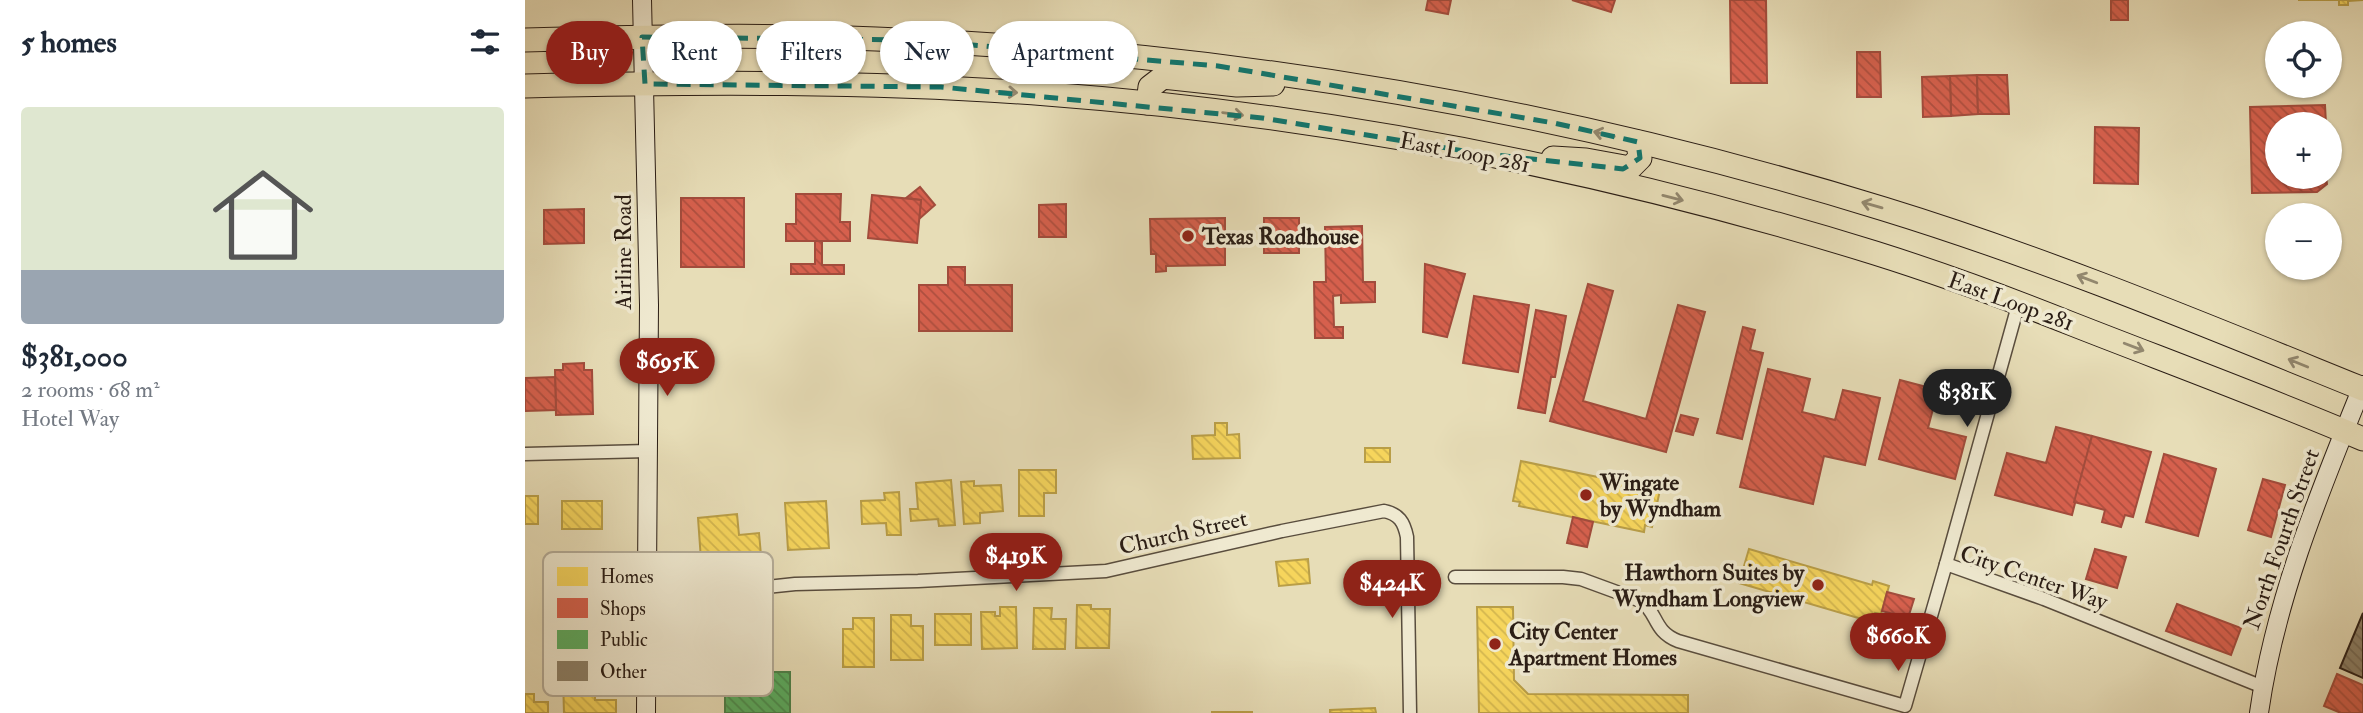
<!DOCTYPE html>
<html lang="en">
<head>
<meta charset="utf-8">
<style>
	body { margin:0; font-family:"IM FELL Double Pica",serif; background:#f2f2f3; color:#1f2937; height:100vh; display:flex; flex-direction:column; font-size:26px; white-space:nowrap }
	* { box-sizing:border-box; margin:0 }
	p { font-size:23px; color:#747a83 }
	.icon { flex:none; width:38px; height:38px; fill:none; stroke:currentColor; stroke-width:2; stroke-linecap:round; stroke-linejoin:round }
	.map { position:relative; flex:1; overflow:hidden }
	.side { display:flex; flex-direction:column; background:#fff; width:525px }
	.side>* { flex:none }
	.top-card { position:absolute; left:21px; top:21px; width:665px; height:63px; display:flex; gap:14px }
	.tools { position:absolute; left:1740px; top:21px; display:grid; gap:14px }
	.tools a { display:grid; place-items:center; width:77px; height:77px; border-radius:50%; background:#fff; box-shadow:0 2px 5px #0004; font-size:35px }
	.price { position:absolute; translate:-50% -60px; padding:0 16px; border-radius:24px; background:#8f2418; color:#fff; font-size:23px; line-height:46px; filter:drop-shadow(0 2px 4px #0008) }
	.price::after { content:''; position:absolute; left:50%; top:42px; width:21px; height:16px; margin-left:-10px; background:inherit; clip-path:polygon(0 0,100% 0,50% 100%) }
	.price.selected { background:#222; color:#fff }
	ul { padding:0; list-style:none }
	li { display:grid; align-content:center; gap:14px; height:371px; padding:0 21px }
	li+li { border-top:2px solid #e0e1e3 }
	li span { display:grid; place-items:center; height:217px; border-radius:7px; color:#555 }
	li>.icon { margin-inline-start:auto }
	span .icon { width:126px; height:126px; fill:#fffc; stroke-width:1 }
	li b { font-size:30px }
	h2 { display:flex; justify-content:space-between; align-items:center; height:84px; padding:0 21px; font-size:30px }
	.pill { padding:0 24px; border-radius:32px; background:#fff; box-shadow:0 2px 5px #0004; font-size:24px; line-height:63px }
	.pill.selected { background:#8f2418; color:#fff }
	main { display:flex; flex:1; min-height:0 }
	.map>svg:first-child { display:block }
	.homes { fill:url(#homes-back-hatch); stroke:#b99e47; stroke-width:2 }
	.shops { fill:url(#shops-back-hatch); stroke:#a24c3c; stroke-width:2 }
	.public { fill:url(#public-back-hatch); stroke:#4c824a; stroke-width:2 }
	.building { fill:url(#building-back-hatch); stroke:#2a1d15; stroke-width:2 }
	.lines { fill:none; stroke-linecap:round; stroke-linejoin:round }
	.street-casing { stroke:#594d3e; stroke-width:15 }
	.secondary-casing { stroke:#2a1d15; stroke-width:20 }
	.highway-casing { stroke:#2a1d15; stroke-width:25 }
	.street { stroke:#efe9d0; stroke-width:12 }
	.secondary { stroke:#efe9d0; stroke-width:18 }
	.highway { stroke:#e7ddb7; stroke-width:23 }
	.oneway { stroke:#92876e }
	.marked { fill:none; stroke:#0f766e; stroke-width:5; stroke-dasharray:14 9; stroke-linejoin:round }
	.poi-dot { fill:#8f2418; stroke:#efe9d0; stroke-width:2.5 }
	.labels { text-anchor:middle; stroke-width:7; stroke-linejoin:round; paint-order:stroke }
	.street-label { font-size:23px; fill:#2a1d15; stroke:#efe9d0 }
	.poi-label { font-size:23px; font-weight:bold; fill:#2a1d15; stroke:#efe9d0; text-anchor:start }
	.key { fill:#efe9d0; stroke:#b4ac98; stroke-width:2 }
	.key-label { font-size:19px; fill:#2a1d15 }
</style>
</head>
<body>
<main>
<section class="side">
<h2>5 homes<svg class="icon" aria-label="filters" viewBox="0 0 24 24"><path d="M4 7h16M4 17h16"/><circle cx="9" cy="7" r="2"/><circle cx="15" cy="17" r="2"/></svg></h2>
<ul>
<li><span style="background:linear-gradient(#dfe7d0 75%,#9aa5b1 0)"><svg class="icon" aria-label="home" viewBox="0 0 24 24"><path d="M3 11l9-7 9 7M6 9v11h12V9"/></svg></span><div><b>$381,000</b><p>2 rooms · 68 m²</p><p>Hotel Way</p></div></li>
</ul>
</section>
<div class="map">
<svg width="1838" height="713" viewBox="0 0 1838 713">
	<defs>
		<pattern id="homes-back-hatch" width="6" height="6" patternUnits="userSpaceOnUse" patternTransform="scale(1.75)"><rect width="6" height="6" fill="#f6d55c"/><path d="M-1 5l2 2M0 0l6 6M5-1l2 2" fill="none" stroke="#d3b64f"/></pattern>
		<pattern id="shops-back-hatch" width="6" height="6" patternUnits="userSpaceOnUse" patternTransform="scale(1.75)"><rect width="6" height="6" fill="#d6604d"/><path d="M-1 5l2 2M0 0l6 6M5-1l2 2" fill="none" stroke="#ae4f3f"/></pattern>
		<pattern id="public-back-hatch" width="6" height="6" patternUnits="userSpaceOnUse" patternTransform="scale(1.75)"><rect width="6" height="6" fill="#5aae61"/><path d="M-1 5l2 2M0 0l6 6M5-1l2 2" fill="none" stroke="#4b8d4f"/></pattern>
		<pattern id="building-back-hatch" width="6" height="6" patternUnits="userSpaceOnUse" patternTransform="scale(1.75)"><rect width="6" height="6" fill="#8c8169"/><path d="M-1 5l2 2M0 0l6 6M5-1l2 2" fill="none" stroke="#736955"/></pattern>
	</defs>
	<rect width="100%" height="100%" fill="#e7ddb7"/>
	<filter id="stains"><feTurbulence type="fractalNoise" baseFrequency=".00286" numOctaves="4"/><feColorMatrix values="0 0 0 0 .2 0 0 0 0 .09 0 0 0 0 .02 0 0 0 .5 -.17"/></filter>
	<radialGradient id="worn" r=".72"><stop offset=".6" stop-color="#630" stop-opacity="0"/><stop offset="1" stop-color="#630" stop-opacity=".3"/></radialGradient>
	<g class="homes">
		<path d="M1773,0H1838L1823,1V5H1814V0Z"/>
		<path d="M690,423H702V435L714,434L715,458L668,459L667,436L690,435Z"/>
		<rect x="840" y="448" width="25" height="14"/>
		<path d="M996,461L1135,490L1127,527L1120,525L1119,532L994,506L995,502L988,501Z"/>
		<path d="M494,470H531V493H519V516H494Z"/>
		<path d="M426,480L430,525L414,526L413,519L386,521L385,509H393L391,483Z"/>
		<path d="M449,481V486L476,485L478,511L455,513V523L439,524L436,482Z"/>
		<path d="M374,492L376,535H362L361,523L337,524L336,501L360,500L359,493Z"/>
		<rect x="0" y="496" width="13" height="28"/>
		<rect x="37" y="501" width="40" height="28"/>
		<path d="M301,501L304,548L263,550L260,503Z"/>
		<path d="M212,514L214,535L234,533L236,555L176,560L173,518Z"/>
		<path d="M1224,549L1347,585L1348,581L1364,586L1356,614L1350,613L1347,622L1214,583Z"/>
		<path d="M783,559L785,583L754,586L751,562Z"/>
		<path d="M552,605H566V609H585L584,648H551Z"/>
		<path d="M475,607H491L492,648L457,649L456,612H470V616H475Z"/>
		<path d="M952,607H988L989,680L1003,694L1163,695V713H954Z"/>
		<path d="M509,608H527L526,619H541L540,649H508Z"/>
		<rect x="410" y="614" width="36" height="31"/>
		<path d="M366,615H386V626H398V660H366Z"/>
		<path d="M328,618H349V667H318V629H328Z"/>
		<path d="M38,678H62V692H70V700H91V713H39Z"/>
		<path d="M0,694H9V702H23V713H0Z"/>
		<path d="M850,708L851,713H805V710Z"/>
		<rect x="687" y="712" width="40" height="1"/>
	</g>
	<g class="shops">
		<path d="M903,0H926L923,14L901,10Z"/>
		<path d="M1047,0H1090L1086,12Z"/>
		<path d="M1205,0H1241L1242,83H1206Z"/>
		<rect x="1586" y="0" width="17" height="20"/>
		<path d="M1332,52H1355L1356,97H1332Z"/>
		<path d="M1452,75L1453,114L1426,116L1425,76Z"/>
		<path d="M1452,75H1482L1484,114H1453Z"/>
		<path d="M1425,76L1426,116L1398,117L1397,77Z"/>
		<path d="M1800,105L1801,124H1752V177H1801L1802,184L1792,192L1727,193L1725,107Z"/>
		<path d="M1570,127L1614,128L1613,184L1569,183Z"/>
		<path d="M395,187L410,205L394,219L396,200L381,198Z"/>
		<path d="M271,194H316L315,222H325V241H261V224H271Z"/>
		<path d="M347,195L396,200L392,243L343,238Z"/>
		<rect x="156" y="198" width="63" height="69"/>
		<path d="M541,204V237H514V205Z"/>
		<path d="M59,209V243L19,244V210Z"/>
		<path d="M700,218V265L641,266V271L631,272V254H626L625,219Z"/>
		<rect x="739" y="218" width="35" height="35"/>
		<path d="M837,226L838,282H850V302L816,303V295L808,296L809,327H818V338H790L789,282H801L800,227Z"/>
		<path d="M290,241H297V265H319V274H266V264H290Z"/>
		<path d="M900,264L940,274L922,337L898,332Z"/>
		<path d="M423,267H440V285H487V331H394V285H423Z"/>
		<path d="M1063,284L1088,291L1058,401L1121,419L1153,305L1180,312L1141,452L1025,421Z"/>
		<path d="M949,296L1004,305L993,372L938,363Z"/>
		<path d="M1011,310L1041,316L1030,377H1026L1020,413L993,408Z"/>
		<path d="M1218,327L1230,330L1225,350L1238,353L1217,439L1192,433Z"/>
		<path d="M59,363V370H67L68,414L31,415L30,370H38V364Z"/>
		<path d="M1243,369L1285,379L1277,412L1310,420L1318,390L1355,398L1340,465L1299,456L1288,504L1215,487Z"/>
		<path d="M30,377L31,410L0,411V378Z"/>
		<path d="M1375,380L1413,390L1403,428L1441,437L1430,479L1354,459Z"/>
		<path d="M1156,415L1173,419L1168,435L1151,431Z"/>
		<path d="M1531,427L1567,436L1547,515L1470,495L1482,453L1521,463Z"/>
		<path d="M1567,436L1626,452L1608,517L1600,515L1596,527L1577,522L1580,510L1549,502Z"/>
		<path d="M1639,454L1691,469L1673,536L1621,522Z"/>
		<path d="M1738,479L1760,485L1746,537L1723,530Z"/>
		<path d="M1048,517L1068,522L1062,547L1042,543Z"/>
		<path d="M1570,549L1601,557L1592,588L1561,579Z"/>
		<path d="M1362,592L1389,599L1383,618L1357,611Z"/>
		<path d="M1652,604L1716,628L1706,655L1641,631Z"/>
		<path d="M1812,674L1838,685V713H1816L1799,706Z"/>
	</g>
	<rect class="public" x="200" y="672" width="65" height="41"/>
	<path class="building" d="M1838,613V678L1815,668Z"/>
	<g class="lines">
		<g class="street-casing">
			<g id="street">
				<path d="M0,454L123,451"/>
				<path d="M1421,564L1494,302"/>
				<path d="M930,577H1038L1056,579L1116,601C1133,613 1128,631 1153,641L1380,706L1421,564L1519,599L1738,687"/>
				<path d="M122,630L143,629L193,600L232,588L270,584L393,581L581,571L757,531L859,511C874,514 879,522 882,537L885,713"/>
			</g>
		</g>
		<g class="secondary-casing">
			<g id="secondary">
				<path d="M117,0L124,305L121,713"/>
				<path d="M1734,713C1750,599 1795,491 1838,385"/>
			</g>
		</g>
		<g class="highway-casing">
			<g id="highway">
				<path d="M0,40C117,37 234,34 351,39C692,51 1033,108 1359,209C1522,259 1680,325 1838,389"/>
				<path d="M0,86C174,82 348,81 522,94C802,115 1082,170 1350,253C1417,274 1482,298 1547,324C1644,362 1742,398 1838,439"/>
				<path d="M623,103L625,87L638,77L712,85L748,84"/>
				<path d="M1028,158L1061,160L1105,168L1115,158L1113,142"/>
			</g>
		</g>
		<use href="#street" class="street"/>
		<use href="#secondary" class="secondary"/>
		<use href="#highway" class="highway"/>
	</g>
	<defs><path id="oneway-shaft" d="M-6 0H5M1.5-3L5.5 0L1.5 3" fill="none" stroke-width="1.6" stroke-linecap="round" stroke-linejoin="round" transform="scale(1.75)"/></defs>
	<g class="oneway">
		<use href="#oneway-shaft" transform="translate(482 92) rotate(3)"/>
		<use href="#oneway-shaft" transform="translate(708 114) rotate(8)"/>
		<use href="#oneway-shaft" transform="translate(1079 134) rotate(-167)"/>
		<use href="#oneway-shaft" transform="translate(1148 198) rotate(14)"/>
		<use href="#oneway-shaft" transform="translate(1347 205) rotate(-164)"/>
		<use href="#oneway-shaft" transform="translate(1562 279) rotate(-159)"/>
		<use href="#oneway-shaft" transform="translate(1609 347) rotate(21)"/>
		<use href="#oneway-shaft" transform="translate(1773 363) rotate(-158)"/>
	</g>
	<path class="marked" d="M117,37L388,40L693,66L1029,123L1113,142L1115,158L1098,169L952,153L737,118L416,87L120,84Z"/>
	<g class="poi-dot">
		<circle cx="663" cy="236" r="7"/>
		<circle cx="1061" cy="495" r="7"/>
		<circle cx="1293" cy="585" r="7"/>
		<circle cx="970" cy="644" r="7"/>
	</g>
	<g class="labels">
		<g class="street-label">
			<text transform="translate(940 152) rotate(11)" y="8">East Loop 281</text>
			<text transform="translate(98 252) rotate(-90)" y="8">Airline Road</text>
			<text transform="translate(1486 301) rotate(20)" y="8">East Loop 281</text>
			<text transform="translate(658 532) rotate(-13)" y="8">Church Street</text>
			<text transform="translate(1756 539) rotate(-71)" y="8">North Fourth Street</text>
			<text transform="translate(1509 577) rotate(19)" y="8">City Center Way</text>
		</g>
		<g class="poi-label">
			<text x="677" y="244">Texas Roadhouse</text>
			<text x="1075" y="490">Wingate<tspan x="1075" dy="26">by Wyndham</tspan></text>
			<text x="1279" y="580" text-anchor="end">Hawthorn Suites by<tspan x="1279" dy="26">Wyndham Longview</tspan></text>
			<text x="984" y="639">City Center<tspan x="984" dy="26">Apartment Homes</tspan></text>
		</g>
	</g>
	<rect x="18" y="552" width="230" height="144" rx="10" class="key"/>
	<rect x="32" y="567" width="31" height="19" fill="#f6d55c"/>
	<rect x="32" y="598" width="31" height="20" fill="#d6604d"/>
	<rect x="32" y="630" width="31" height="19" fill="#5aae61"/>
	<rect x="32" y="661" width="31" height="20" fill="#8c8169"/>
	<g class="key-label">
		<text x="75" y="583">Homes</text>
		<text x="75" y="615">Shops</text>
		<text x="75" y="646">Public</text>
		<text x="75" y="678">Other</text>
	</g>
	<rect width="100%" height="100%" filter="url(#stains)"/>
	<rect width="100%" height="100%" fill="url(#worn)"/>
</svg>
<div class="tools">
<a><svg class="icon" aria-label="locate" viewBox="0 0 24 24"><circle cx="12" cy="12" r="6"/><path d="M12 2v4M12 18v4M2 12h4M18 12h4"/></svg></a>
<a>+</a>
<a>−</a>
</div>
<b class="price" style="left:142px;top:398px">$695K</b>
<b class="price selected" style="left:1442px;top:429px">$381K</b>
<b class="price" style="left:491px;top:593px">$419K</b>
<b class="price" style="left:867px;top:620px">$424K</b>
<b class="price" style="left:1373px;top:673px">$660K</b>
<div class="top-card">
<a class="pill selected">Buy</a>
<a class="pill">Rent</a>
<a class="pill">Filters</a>
<a class="pill">New</a>
<a class="pill">Apartment</a>
</div>
</div>
</main>
</body>
</html>
